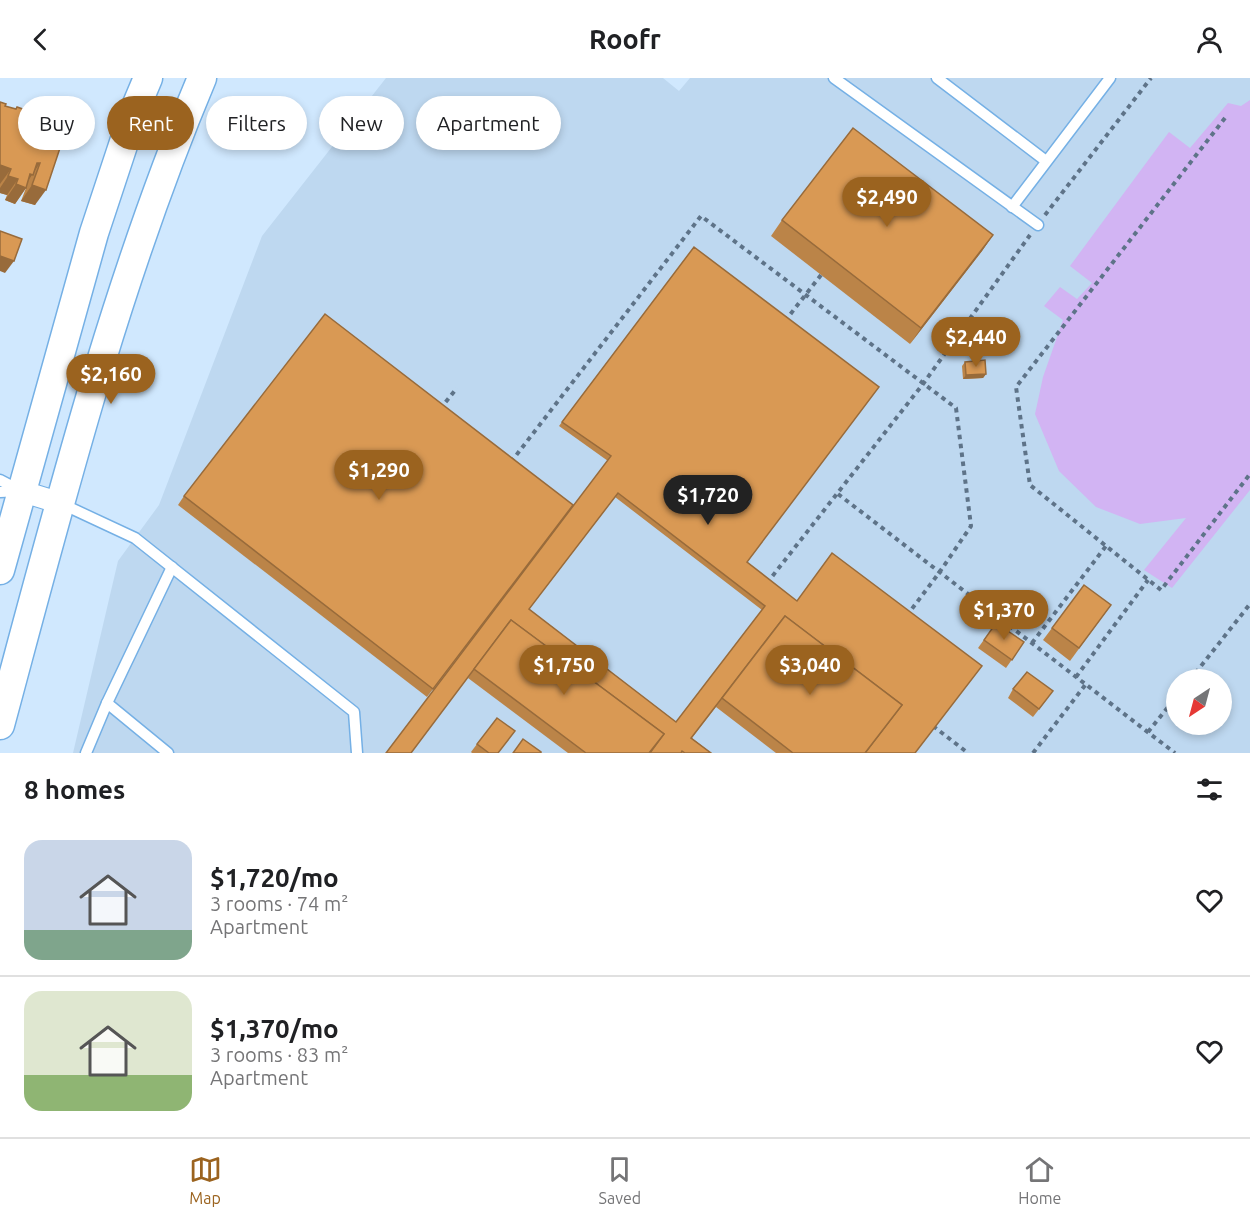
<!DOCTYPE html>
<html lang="en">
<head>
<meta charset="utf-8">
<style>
	body { margin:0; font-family:Ubuntu,sans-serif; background:#f2f2f2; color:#202124; height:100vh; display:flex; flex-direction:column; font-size:22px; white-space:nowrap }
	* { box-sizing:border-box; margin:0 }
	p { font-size:20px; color:#757577 }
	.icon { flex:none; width:33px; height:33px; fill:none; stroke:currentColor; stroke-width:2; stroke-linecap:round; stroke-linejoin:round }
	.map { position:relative; height:675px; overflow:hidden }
	.panel { display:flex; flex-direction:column; background:#fff; flex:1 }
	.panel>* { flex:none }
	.top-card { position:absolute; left:18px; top:18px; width:600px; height:54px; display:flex; gap:12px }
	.needle { width:39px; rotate:216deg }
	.controls { position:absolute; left:1166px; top:591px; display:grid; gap:12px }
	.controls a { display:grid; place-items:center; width:66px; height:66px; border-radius:50%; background:#fff; box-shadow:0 3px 9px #0003; font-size:30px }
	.price { position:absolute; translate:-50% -51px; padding:0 14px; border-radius:21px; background:#9b631f; color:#fff; font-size:20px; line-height:39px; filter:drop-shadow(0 2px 3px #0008) }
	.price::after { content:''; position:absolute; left:50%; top:36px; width:18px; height:14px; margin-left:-9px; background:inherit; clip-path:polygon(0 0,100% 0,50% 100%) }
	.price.selected { background:#222; color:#fff }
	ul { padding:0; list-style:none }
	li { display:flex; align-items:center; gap:18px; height:150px; padding:0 24px }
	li+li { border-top:2px solid #e0e0e0 }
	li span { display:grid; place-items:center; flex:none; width:168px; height:120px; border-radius:18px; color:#555 }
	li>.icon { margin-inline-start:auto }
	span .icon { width:72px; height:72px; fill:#fffc; stroke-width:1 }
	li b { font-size:26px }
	h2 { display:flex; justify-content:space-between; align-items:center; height:72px; padding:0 24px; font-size:26px }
	.pill { padding:0 21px; border-radius:27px; background:#fff; box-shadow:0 3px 9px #0003; font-size:21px; line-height:54px }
	.pill.selected { background:#9b631f; color:#fff }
	header { display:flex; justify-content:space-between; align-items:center; height:78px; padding:0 24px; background:#fff; font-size:27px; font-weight:700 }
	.tabs { display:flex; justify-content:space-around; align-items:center; height:84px; border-top:2px solid #e0e0e0; background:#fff; font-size:16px; color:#757577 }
	.tabs a { display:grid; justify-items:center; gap:3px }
	.tabs .selected { color:#9b631f }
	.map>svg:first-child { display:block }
	.built { fill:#bed8f0; fill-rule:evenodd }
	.green { fill:#d2b4f3 }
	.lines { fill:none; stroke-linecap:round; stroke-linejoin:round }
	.lane-casing { stroke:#75b0e5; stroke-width:13 }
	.street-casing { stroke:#75b0e5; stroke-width:23 }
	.secondary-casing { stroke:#75b0e5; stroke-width:31 }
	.path { stroke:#5e7388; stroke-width:4; stroke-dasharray:4.5 4.5; stroke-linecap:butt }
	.lane { stroke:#fff; stroke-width:10 }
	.street { stroke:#fff; stroke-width:21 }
	.secondary { stroke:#fff; stroke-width:28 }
	.wall { fill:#bb8448; fill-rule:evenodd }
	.shaded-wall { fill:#986b3b }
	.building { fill:#d99954; stroke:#986b3b; stroke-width:1.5; fill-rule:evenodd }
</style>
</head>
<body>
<header><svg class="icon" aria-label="back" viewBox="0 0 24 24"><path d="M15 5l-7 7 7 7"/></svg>Roofr<svg class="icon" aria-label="person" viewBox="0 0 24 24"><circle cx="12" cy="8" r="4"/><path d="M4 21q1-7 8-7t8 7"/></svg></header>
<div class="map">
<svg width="1250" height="675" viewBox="0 0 1250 675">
	<rect width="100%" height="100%" fill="#d0e8fe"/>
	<path class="built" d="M386,0H663L679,13L690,0H1250V675H73L118,483L159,427L262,158ZM1176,602H1221V646H1176Z"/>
	<path class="green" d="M1250,22V412L1172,510L1144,492L1186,440L1140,446L1096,429L1059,393L1035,336L1043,299L1063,242L1044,228L1060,209L1077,221L1092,205L1070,188L1169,54L1190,70L1228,25L1241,28Z"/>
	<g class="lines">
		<g class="lane-casing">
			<g id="lane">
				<path d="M834,0L1038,147"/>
				<path d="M937,0L1046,83"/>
				<path d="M1012,129L1110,0"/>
				<path d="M0,402L21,413"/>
				<path d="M0,414L21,413"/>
				<path d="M60,425L135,460L354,634L357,675"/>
				<path d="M107,625L168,675"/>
				<path d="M86,675L107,625L172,489"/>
			</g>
		</g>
		<g class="street-casing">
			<path id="street" d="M21,413L60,425"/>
		</g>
		<g class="secondary-casing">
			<g id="secondary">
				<path d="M0,492L94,155L135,31L148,0"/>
				<path d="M0,647C59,428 114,209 202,0"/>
			</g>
		</g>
		<g class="path">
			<path d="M1225,40L1016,309L1030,407L1161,512L1250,396"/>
			<path d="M1045,137L1151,0"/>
			<path d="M785,243L821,197"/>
			<path d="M440,331L457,310"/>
			<path d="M511,384L701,138L956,330L971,448L939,495L908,536"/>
			<path d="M838,416L1175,675"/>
			<path d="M767,505L923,306L1030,157"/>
			<path d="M1032,565L1106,468"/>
			<path d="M1076,599L1148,502"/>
			<path d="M1190,602L1250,526"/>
			<path d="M933,648L968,675"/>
			<path d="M1148,654L1176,619"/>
			<path d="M1033,675L1086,606"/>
		</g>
		<use href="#lane" class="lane"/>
		<use href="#street" class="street"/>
		<use href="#secondary" class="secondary"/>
	</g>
	<g class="wall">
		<path d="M0,24L5,28L42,40L68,46L35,127L21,123L26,110L15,126L5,122L7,117L0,115Z"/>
		<path d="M782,142L993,157L982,173L910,266L771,158Z"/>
		<path d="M694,169L747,484L916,675H776L716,629L692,660L711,675H568L468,600L608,383L559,348ZM615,419L762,532L676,644L529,531Z"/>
		<path d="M965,284L986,296L983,300L963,301L962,288Z"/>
		<path d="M184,418L567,435L427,619L178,427Z"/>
		<path d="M1111,527L1070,583L1043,562L1052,550Z"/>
		<path d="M996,545L1024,564L1006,590L978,570Z"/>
		<path d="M1013,611L1047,621L1033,639L1008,620Z"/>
		<path d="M477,666L498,675H472L471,674Z"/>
	</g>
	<g class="shaded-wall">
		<path d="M37,85H40L24,109L26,110L15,126L5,122L16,106Z"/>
		<path d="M0,87L11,91L0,106Z"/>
		<path d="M8,98L18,101L7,117L0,115V110Z"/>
		<path d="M32,107L46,112L35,127L21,123Z"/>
		<path d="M993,157L982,173L910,266L921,250Z"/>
		<path d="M0,178L14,183L5,195L0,193Z"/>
		<path d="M986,296L983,300L963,301L966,297Z"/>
	</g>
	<g class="building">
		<path d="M0,24L6,26L5,28L16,31L17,29L43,38L42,40L68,46L46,112L32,107L40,85H37L33,97L30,96L26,110L16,106L18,101L8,98L11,91L0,87Z"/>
		<path d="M853,50L993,157L921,250L782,142Z"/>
		<path d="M0,153L22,161L14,183L0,178Z"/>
		<path d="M694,169L879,309L747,484L797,523L832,475L982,588L915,675H865L902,627L785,538L691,660L711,675H685L682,673L681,675H650L664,656L511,542L411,675H386L611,378L562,344ZM618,415L765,528L676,644L529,531Z"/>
		<path d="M325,236L573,427L433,611L184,418Z"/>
		<path d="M985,282L986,296L966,297L965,284Z"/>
		<path d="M1084,507L1111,527L1079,570L1052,550Z"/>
		<path d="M785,538L902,627L865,675H793L722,620Z"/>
		<path d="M511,542L664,656L649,675H586L474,591Z"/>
		<path d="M996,545L1024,564L1012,582L984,562Z"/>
		<path d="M1027,594L1053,613L1039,631L1013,611Z"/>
		<path d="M497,640L515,653L498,675H489L477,666Z"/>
		<path d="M523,661L541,674V675H513Z"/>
	</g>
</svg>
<div class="controls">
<a><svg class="needle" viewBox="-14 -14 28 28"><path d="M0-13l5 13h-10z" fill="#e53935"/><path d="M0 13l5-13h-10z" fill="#757577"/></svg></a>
</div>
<b class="price" style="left:887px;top:150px">$2,490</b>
<b class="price" style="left:976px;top:290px">$2,440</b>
<b class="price" style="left:111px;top:327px">$2,160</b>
<b class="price" style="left:379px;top:423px">$1,290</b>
<b class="price selected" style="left:708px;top:448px">$1,720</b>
<b class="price" style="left:1004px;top:563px">$1,370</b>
<b class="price" style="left:564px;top:618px">$1,750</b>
<b class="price" style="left:810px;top:618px">$3,040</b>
<div class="top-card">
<a class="pill">Buy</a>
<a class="pill selected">Rent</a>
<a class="pill">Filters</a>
<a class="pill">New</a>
<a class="pill">Apartment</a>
</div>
</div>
<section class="panel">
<h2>8 homes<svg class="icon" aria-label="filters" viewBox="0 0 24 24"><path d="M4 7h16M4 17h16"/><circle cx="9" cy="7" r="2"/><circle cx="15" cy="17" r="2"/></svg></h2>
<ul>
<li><span style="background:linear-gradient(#c9d6e8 75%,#7fa58c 0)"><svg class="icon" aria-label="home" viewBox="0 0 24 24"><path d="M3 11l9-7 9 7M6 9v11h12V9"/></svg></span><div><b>$1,720/mo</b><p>3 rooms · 74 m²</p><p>Apartment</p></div><svg class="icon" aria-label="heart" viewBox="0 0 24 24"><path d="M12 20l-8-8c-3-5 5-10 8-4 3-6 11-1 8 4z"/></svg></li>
<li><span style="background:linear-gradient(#dfe7d0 70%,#8fb573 0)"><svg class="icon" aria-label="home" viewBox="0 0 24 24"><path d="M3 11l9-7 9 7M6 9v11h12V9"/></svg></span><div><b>$1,370/mo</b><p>3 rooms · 83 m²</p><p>Apartment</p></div><svg class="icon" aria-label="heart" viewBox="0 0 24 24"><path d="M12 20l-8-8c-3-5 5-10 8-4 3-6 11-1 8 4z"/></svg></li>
</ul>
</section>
<nav class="tabs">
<a class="selected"><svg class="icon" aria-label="map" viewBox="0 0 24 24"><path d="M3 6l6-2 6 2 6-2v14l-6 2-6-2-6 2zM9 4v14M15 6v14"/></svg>Map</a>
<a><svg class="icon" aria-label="saved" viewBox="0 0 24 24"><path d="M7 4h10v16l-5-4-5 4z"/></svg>Saved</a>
<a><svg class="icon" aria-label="home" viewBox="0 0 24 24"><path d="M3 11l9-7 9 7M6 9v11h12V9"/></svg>Home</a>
</nav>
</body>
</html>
